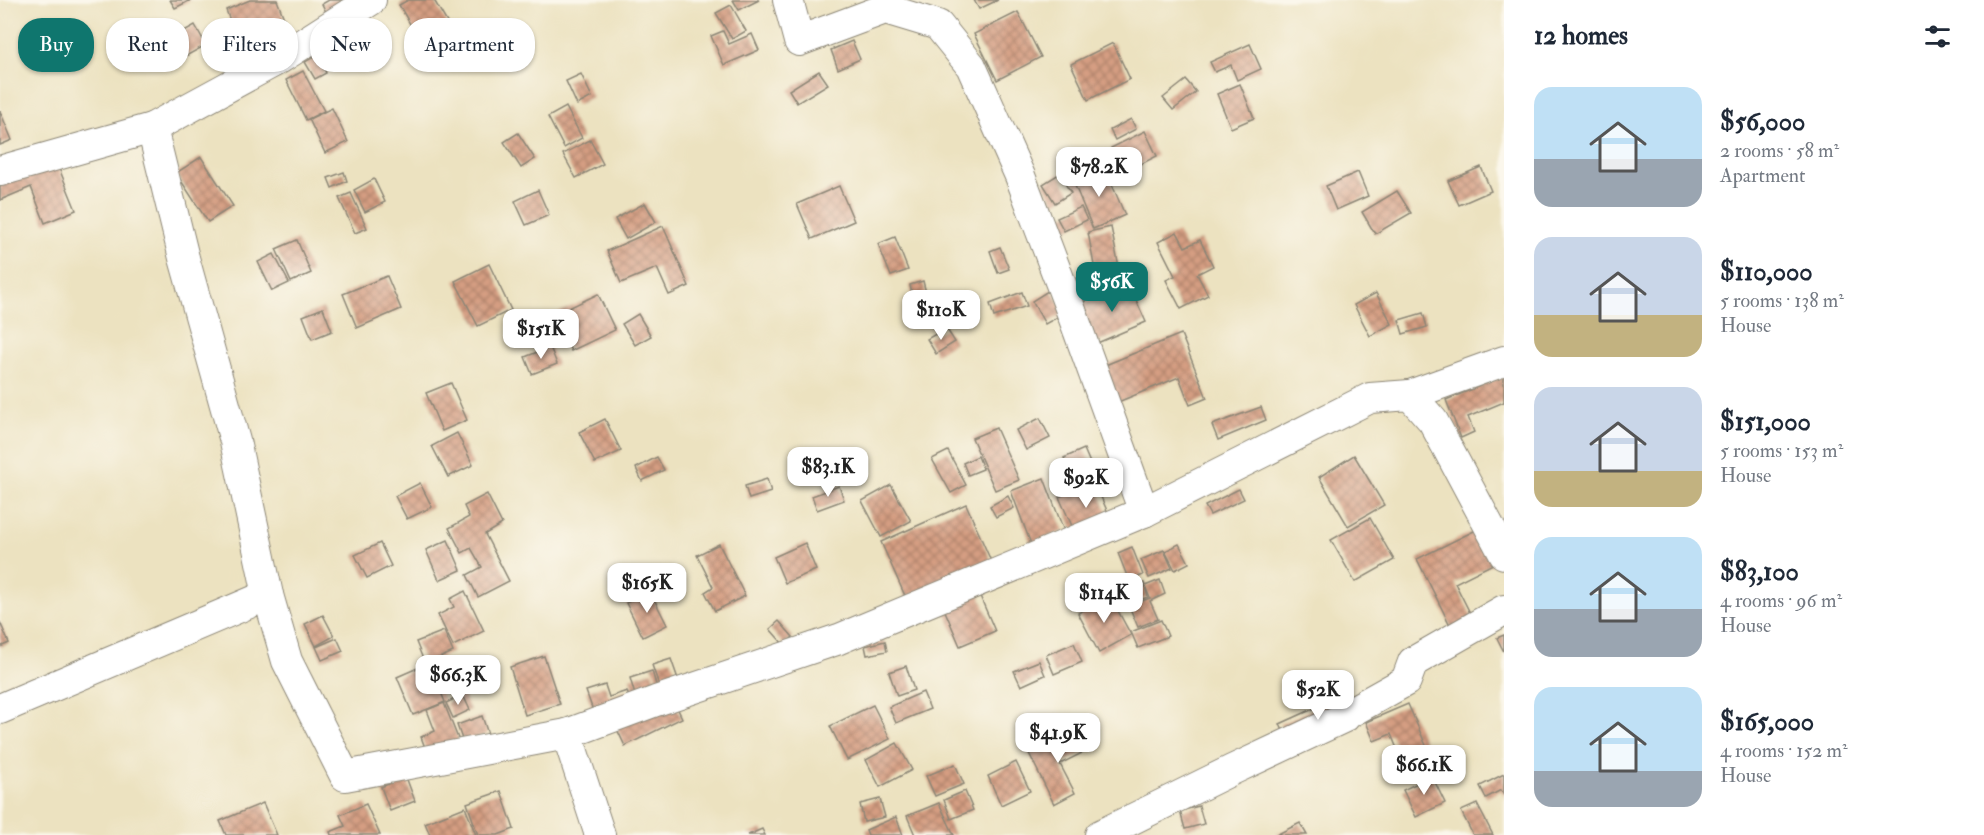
<!DOCTYPE html>
<html lang="en">
<head>
<meta charset="utf-8">
<style>
	body { margin:0; font-family:"IM FELL Double Pica",serif; background:#f6f6f7; color:#1f2937; height:100vh; display:flex; flex-direction:column; font-size:22px; white-space:nowrap }
	* { box-sizing:border-box; margin:0 }
	p { font-size:20px; color:#747a83 }
	.icon { flex:none; width:33px; height:33px; fill:none; stroke:currentColor; stroke-width:2; stroke-linecap:round; stroke-linejoin:round }
	.map { position:relative; flex:1; overflow:hidden }
	.drawer { display:flex; flex-direction:column; background:#fff; width:480px }
	.drawer>* { flex:none }
	.top-card { position:absolute; left:18px; top:18px; width:570px; height:54px; display:flex; gap:12px }
	.price { position:absolute; translate:-50% -51px; padding:0 14px; border-radius:12px; background:#fff; color:#222; font-size:20px; line-height:39px; filter:drop-shadow(0 2px 3px #0008) }
	.price::after { content:''; position:absolute; left:50%; top:36px; width:18px; height:14px; margin-left:-9px; background:inherit; clip-path:polygon(0 0,100% 0,50% 100%) }
	.price.selected { background:#0f766e; color:#fff }
	ul { padding:0; list-style:none }
	li { display:flex; align-items:center; gap:18px; height:150px; padding:0 30px }
	li span { display:grid; place-items:center; flex:none; width:168px; height:120px; border-radius:18px; color:#555 }
	li>.icon { margin-inline-start:auto }
	span .icon { width:72px; height:72px; fill:#fffc; stroke-width:1 }
	li b { font-size:26px }
	h2 { display:flex; justify-content:space-between; align-items:center; height:72px; padding:0 30px; font-size:26px }
	.chip { padding:0 21px; border-radius:24px; background:#fff; box-shadow:0 2px 4px #0004; font-size:21px; line-height:54px }
	.chip.selected { background:#0f766e; color:#fff }
	main { display:flex; flex:1; min-height:0 }
	.map>svg:first-child { display:block }
	.building { fill:url(#building-cross-hatch) }
	.lines { fill:none; stroke-linecap:round; stroke-linejoin:round }
	.minor-casing { stroke:#8c8676; stroke-width:32 }
	.minor { stroke:#fff; stroke-width:30 }
</style>
</head>
<body>
<main>
<div class="map">
<svg width="1504" height="835" viewBox="0 0 1504 835">
	<defs>
		<pattern id="building-cross-hatch" width="8" height="8" patternUnits="userSpaceOnUse" patternTransform="scale(1.5)"><rect width="8" height="8" fill="#d59e82"/><path d="M0 0l8 8M0 8l8-8" fill="none" stroke="#ad816b"/></pattern>
	</defs>
	<rect width="100%" height="100%" fill="#fbf7ec"/>
	<filter id="ink" filterUnits="userSpaceOnUse"><feTurbulence type="fractalNoise" baseFrequency=".0167" numOctaves="2"/><feDisplacementMap in="SourceGraphic" scale="12" xChannelSelector="R" yChannelSelector="G"/><feConvolveMatrix kernelMatrix="1 2 1 2 8 2 1 2 1" color-interpolation-filters="sRGB"/></filter>
	<filter id="wash" filterUnits="userSpaceOnUse"><feTurbulence type="fractalNoise" baseFrequency=".008" numOctaves="4" result="noise"/><feDisplacementMap in="SourceGraphic" scale="24" xChannelSelector="R" yChannelSelector="G"/><feGaussianBlur stdDeviation="1.35" result="paint"/><feColorMatrix in="noise" values="0 0 0 0 0 0 0 0 0 0 0 0 0 0 0 0 0 1.4 0 .05"/><feComposite in="paint" operator="in"/></filter>
	<g filter="url(#wash)">
		<rect width="100%" height="100%" fill="#ece2c0"/>
		<g id="blocks">
			<g class="building">
				<path d="M170,0H191L175,8Z"/>
				<path d="M250,0H277L285,21L254,33L249,19L232,26L226,10Z"/>
				<path d="M329,0H368L330,20L322,4Z"/>
				<path d="M408,0H434L456,38L428,55L399,5Z"/>
				<path d="M733,0H759L739,10Z"/>
				<path d="M974,0H998L979,9Z"/>
				<path d="M731,5L746,31L732,39L716,13Z"/>
				<path d="M1018,12L1041,57L997,80L974,34Z"/>
				<path d="M195,25L206,45L186,56L175,36Z"/>
				<path d="M488,27L501,57L476,68L463,38Z"/>
				<path d="M723,31L729,44L752,34L759,50L724,65L711,36Z"/>
				<path d="M852,41L860,59L838,69L831,50Z"/>
				<path d="M1113,43L1130,79L1088,100L1071,64Z"/>
				<path d="M1250,44L1261,69L1237,80L1231,65L1215,72L1210,62Z"/>
				<path d="M317,55L326,73L315,79L305,62Z"/>
				<path d="M303,71L324,111L306,120L286,80Z"/>
				<path d="M819,71L828,84L797,103L789,90Z"/>
				<path d="M581,74L592,97L577,105L566,81Z"/>
				<path d="M1186,80L1196,92L1173,110L1163,98Z"/>
				<path d="M1240,84L1254,118L1231,128L1217,94Z"/>
				<path d="M566,107L582,138L564,148L548,117Z"/>
				<path d="M332,108L348,142L325,153L309,119Z"/>
				<path d="M0,111L12,140L0,145Z"/>
				<path d="M1131,119L1136,129L1115,140L1110,130Z"/>
				<path d="M1145,131L1157,156L1123,173L1111,148Z"/>
				<path d="M518,133L535,159L521,168L504,142Z"/>
				<path d="M590,140L603,164L576,178L563,154Z"/>
				<path d="M54,156L76,210L45,223L31,187L0,200V178Z"/>
				<path d="M201,157L233,206L208,222L176,173Z"/>
				<path d="M1481,167L1491,191L1459,205L1448,181Z"/>
				<path d="M1105,168L1125,215L1093,229L1073,181Z"/>
				<path d="M344,172L347,181L332,188L328,178Z"/>
				<path d="M1358,172L1368,196L1336,210L1326,186Z"/>
				<path d="M1059,174L1071,193L1055,203L1043,184Z"/>
				<path d="M374,179L385,202L365,212L354,190Z"/>
				<path d="M839,186L854,221L812,239L797,204Z"/>
				<path d="M538,190L549,215L526,225L515,201Z"/>
				<path d="M1397,191L1411,213L1375,234L1362,212Z"/>
				<path d="M351,193L367,228L355,233L339,198Z"/>
				<path d="M645,203L656,222L626,239L615,219Z"/>
				<path d="M1081,207L1087,220L1064,231L1057,218Z"/>
				<path d="M663,226L689,286L669,295L657,268L621,283L607,251Z"/>
				<path d="M1111,227L1121,278L1097,282L1088,232Z"/>
				<path d="M1177,232L1185,247L1200,240L1213,266L1197,274L1208,295L1181,309L1166,280L1175,276L1158,242Z"/>
				<path d="M895,237L908,270L891,276L878,244Z"/>
				<path d="M297,240L311,273L291,282L276,249Z"/>
				<path d="M1000,247L1009,269L998,273L990,251Z"/>
				<path d="M274,254L289,283L272,291L258,262Z"/>
				<path d="M489,264L511,310L478,326L455,281Z"/>
				<path d="M387,276L401,309L357,328L343,294Z"/>
				<path d="M923,281L929,305L915,308L910,285Z"/>
				<path d="M1128,282L1146,322L1095,344L1078,304Z"/>
				<path d="M1051,289L1065,313L1045,324L1032,301Z"/>
				<path d="M1022,292L1027,306L994,317L990,304Z"/>
				<path d="M1376,293L1392,324L1370,336L1354,305Z"/>
				<path d="M598,294L615,330L571,351L554,315Z"/>
				<path d="M323,308L332,331L312,339L303,316Z"/>
				<path d="M1423,313L1427,327L1403,334L1399,320Z"/>
				<path d="M638,314L651,336L635,345L622,324Z"/>
				<path d="M946,328L955,342L936,354L927,339Z"/>
				<path d="M1181,334L1207,398L1190,405L1179,377L1118,402L1103,366Z"/>
				<path d="M550,347L557,364L532,374L525,357Z"/>
				<path d="M1504,376V402L1468,417L1474,432L1461,438L1446,400Z"/>
				<path d="M451,383L467,420L442,431L426,393Z"/>
				<path d="M1261,407L1266,420L1218,440L1212,425Z"/>
				<path d="M1040,418L1050,438L1026,450L1016,430Z"/>
				<path d="M605,419L621,451L595,463L579,432Z"/>
				<path d="M996,428L1019,480L995,490L972,438Z"/>
				<path d="M457,433L473,465L448,477L432,446Z"/>
				<path d="M1084,449L1093,470L1073,478L1064,458Z"/>
				<path d="M948,451L966,485L951,493L932,459Z"/>
				<path d="M1354,455L1384,505L1348,526L1319,477Z"/>
				<path d="M978,456L983,469L968,475L963,463Z"/>
				<path d="M657,457L664,470L642,481L636,468Z"/>
				<path d="M1044,478L1064,531L1031,544L1011,491Z"/>
				<path d="M767,479L771,492L749,499L745,486Z"/>
				<path d="M1094,481L1112,522L1077,537L1059,497Z"/>
				<path d="M420,483L432,507L407,519L395,496Z"/>
				<path d="M891,485L911,521L881,537L862,501Z"/>
				<path d="M839,486L844,500L817,510L812,496Z"/>
				<path d="M1239,489L1244,499L1210,515L1205,506Z"/>
				<path d="M487,494L502,524L485,534L509,581L478,597L467,575L482,567L471,548L462,553L449,528L469,517L464,506Z"/>
				<path d="M1008,496L1014,508L996,517L990,506Z"/>
				<path d="M966,504L991,561L906,598L881,542Z"/>
				<path d="M1370,518L1394,560L1355,582L1331,540Z"/>
				<path d="M1476,530L1493,564L1455,583L1475,623L1454,633L1417,559Z"/>
				<path d="M448,540L461,570L439,580L426,550Z"/>
				<path d="M380,543L391,566L367,578L355,555Z"/>
				<path d="M805,543L816,570L785,583L774,557Z"/>
				<path d="M719,544L745,596L715,611L705,592L713,587L697,555Z"/>
				<path d="M1179,544L1189,563L1175,570L1165,551Z"/>
				<path d="M1132,547L1143,575L1129,581L1118,553Z"/>
				<path d="M1164,550L1172,568L1149,578L1141,560Z"/>
				<path d="M1160,580L1165,594L1150,601L1158,619L1138,627L1129,606L1150,598L1145,586Z"/>
				<path d="M1144,583L1148,597L1130,603L1125,589Z"/>
				<path d="M977,589L995,631L960,646L942,604Z"/>
				<path d="M465,591L484,631L453,646L438,615L454,607L450,599Z"/>
				<path d="M650,591L667,625L643,637L626,603Z"/>
				<path d="M1110,596L1131,635L1099,653L1078,613Z"/>
				<path d="M323,615L334,636L316,646L305,624Z"/>
				<path d="M1161,620L1168,636L1138,648L1131,632Z"/>
				<path d="M779,621L793,637L784,645L770,629Z"/>
				<path d="M0,622L9,643L0,647Z"/>
				<path d="M444,631L453,652L425,664L416,642Z"/>
				<path d="M1504,635V652L1497,638Z"/>
				<path d="M337,638L343,651L322,660L316,647Z"/>
				<path d="M885,641L887,651L867,655L865,646Z"/>
				<path d="M1074,643L1082,662L1054,674L1046,655Z"/>
				<path d="M544,656L560,704L525,715L510,667Z"/>
				<path d="M671,659L678,679L659,685L652,665Z"/>
				<path d="M1039,661L1045,675L1021,686L1014,671Z"/>
				<path d="M429,663L445,702L413,715L397,677Z"/>
				<path d="M906,666L914,690L897,696L889,672Z"/>
				<path d="M652,671L659,695L637,702L630,678Z"/>
				<path d="M605,685L609,697L627,691L632,707L596,719L586,691Z"/>
				<path d="M923,692L930,709L896,723L889,707Z"/>
				<path d="M1346,694L1357,719L1291,749L1280,724Z"/>
				<path d="M463,695L470,710L453,718L446,703Z"/>
				<path d="M673,699L682,718L625,746L616,727Z"/>
				<path d="M444,703L459,741L427,753L421,737L435,731L427,710Z"/>
				<path d="M1408,704L1428,750L1402,761L1391,734L1374,741L1366,722Z"/>
				<path d="M873,705L890,739L847,760L830,726Z"/>
				<path d="M482,716L488,734L463,742L457,725Z"/>
				<path d="M1066,732L1072,745L1088,736L1094,747L1060,764L1075,793L1054,804L1028,751Z"/>
				<path d="M897,743L912,770L880,787L866,760Z"/>
				<path d="M1016,762L1030,791L1001,805L988,776Z"/>
				<path d="M955,764L964,784L935,796L926,776Z"/>
				<path d="M1504,774V796L1501,790L1486,798L1480,786Z"/>
				<path d="M1432,776L1445,803L1416,817L1403,790Z"/>
				<path d="M406,777L415,801L390,811L381,787Z"/>
				<path d="M501,791L514,829L498,835H478L467,803Z"/>
				<path d="M965,791L973,810L951,819L944,800Z"/>
				<path d="M880,799L885,817L864,822L860,804Z"/>
				<path d="M263,803L277,835H226L220,821Z"/>
				<path d="M939,803L954,835H915L907,816Z"/>
				<path d="M366,804L380,835H331L330,832L345,826L340,815Z"/>
				<path d="M1477,804L1493,835H1473L1461,811Z"/>
				<path d="M1199,806L1204,824L1185,829L1180,811Z"/>
				<path d="M465,807L476,835H430L425,823Z"/>
				<path d="M896,817L903,835H868L866,830Z"/>
				<path d="M1300,823L1307,835H1276Z"/>
				<path d="M762,829L765,835H748Z"/>
			</g>
		</g>
	</g>
	<g filter="url(#ink)">
		<use href="#blocks" fill-opacity="0" stroke="#8c8676" stroke-width="1.5"/>
		<g class="lines">
			<g class="minor-casing">
				<g id="minor">
					<path d="M371,0L279,59L152,128L184,258L235,441L268,595L287,661L345,776L567,734L600,835"/>
					<path d="M788,0L799,41L885,9L938,25L971,66L1020,176L1069,305L1144,512L1370,398L1410,395L1433,421L1504,554"/>
					<path d="M0,171L152,128"/>
					<path d="M1410,395L1504,361"/>
					<path d="M0,709L268,595"/>
					<path d="M567,734L656,701L839,639L1144,512"/>
					<path d="M1100,835L1232,770L1345,717L1347,714L1406,681L1413,662L1504,610"/>
				</g>
			</g>
			<use href="#minor" class="minor"/>
		</g>
	</g>
</svg>
<b class="price" style="left:1099px;top:198px">$78.2K</b>
<b class="price selected" style="left:1112px;top:313px">$56K</b>
<b class="price" style="left:941px;top:341px">$110K</b>
<b class="price" style="left:541px;top:360px">$151K</b>
<b class="price" style="left:828px;top:498px">$83.1K</b>
<b class="price" style="left:1086px;top:509px">$92K</b>
<b class="price" style="left:647px;top:614px">$165K</b>
<b class="price" style="left:1104px;top:624px">$114K</b>
<b class="price" style="left:458px;top:706px">$66.3K</b>
<b class="price" style="left:1318px;top:721px">$52K</b>
<b class="price" style="left:1058px;top:764px">$41.9K</b>
<b class="price" style="left:1424px;top:796px">$66.1K</b>
<div class="top-card">
<a class="chip selected">Buy</a>
<a class="chip">Rent</a>
<a class="chip">Filters</a>
<a class="chip">New</a>
<a class="chip">Apartment</a>
</div>
</div>
<section class="drawer">
<h2>12 homes<svg class="icon" aria-label="filters" viewBox="0 0 24 24"><path d="M4 7h16M4 17h16"/><circle cx="9" cy="7" r="2"/><circle cx="15" cy="17" r="2"/></svg></h2>
<ul>
<li><span style="background:linear-gradient(#bfe0f5 60%,#9aa5b1 0)"><svg class="icon" aria-label="home" viewBox="0 0 24 24"><path d="M3 11l9-7 9 7M6 9v11h12V9"/></svg></span><div><b>$56,000</b><p>2 rooms · 58 m²</p><p>Apartment</p></div></li>
<li><span style="background:linear-gradient(#c9d6e8 65%,#c2b280 0)"><svg class="icon" aria-label="home" viewBox="0 0 24 24"><path d="M3 11l9-7 9 7M6 9v11h12V9"/></svg></span><div><b>$110,000</b><p>5 rooms · 138 m²</p><p>House</p></div></li>
<li><span style="background:linear-gradient(#c9d6e8 70%,#c2b280 0)"><svg class="icon" aria-label="home" viewBox="0 0 24 24"><path d="M3 11l9-7 9 7M6 9v11h12V9"/></svg></span><div><b>$151,000</b><p>5 rooms · 153 m²</p><p>House</p></div></li>
<li><span style="background:linear-gradient(#bfe0f5 60%,#9aa5b1 0)"><svg class="icon" aria-label="home" viewBox="0 0 24 24"><path d="M3 11l9-7 9 7M6 9v11h12V9"/></svg></span><div><b>$83,100</b><p>4 rooms · 96 m²</p><p>House</p></div></li>
<li><span style="background:linear-gradient(#bfe0f5 70%,#9aa5b1 0)"><svg class="icon" aria-label="home" viewBox="0 0 24 24"><path d="M3 11l9-7 9 7M6 9v11h12V9"/></svg></span><div><b>$165,000</b><p>4 rooms · 152 m²</p><p>House</p></div></li>
</ul>
</section>
</main>
</body>
</html>
